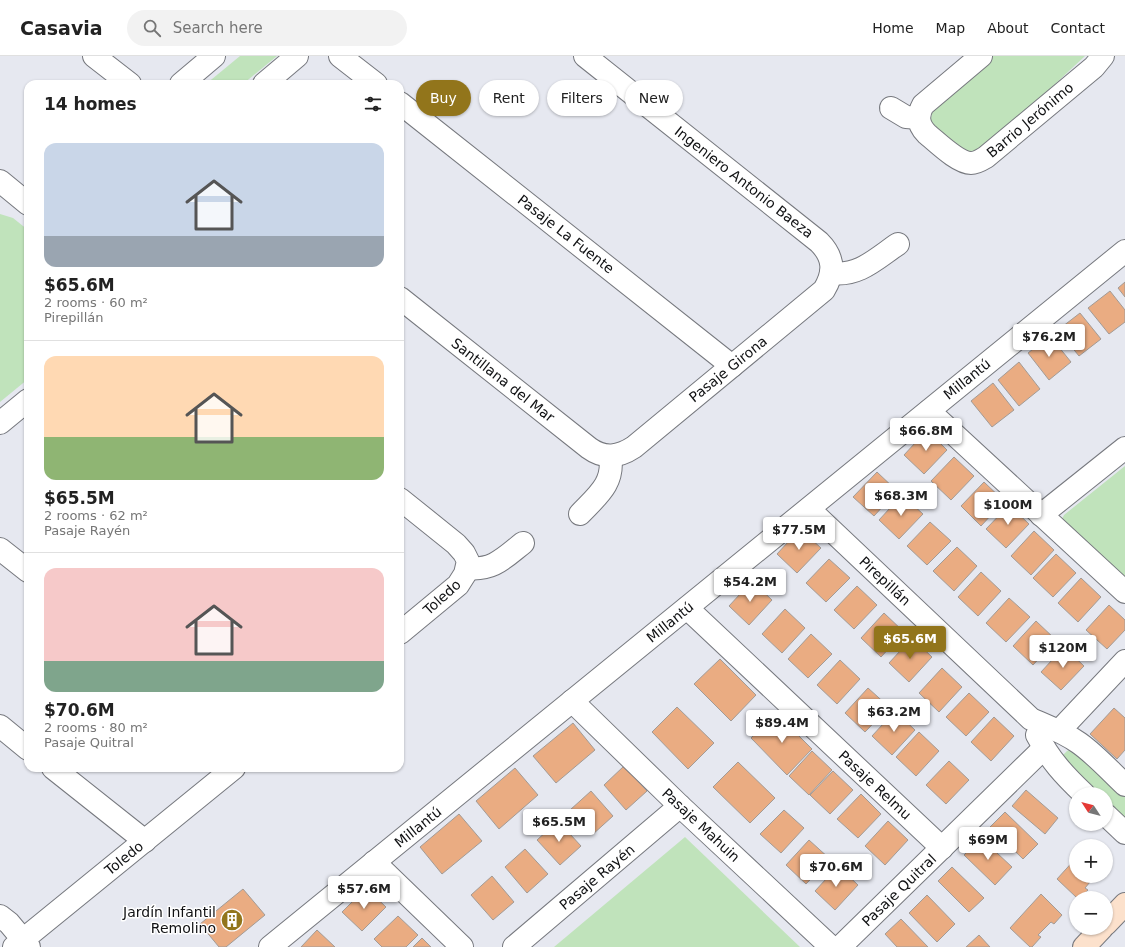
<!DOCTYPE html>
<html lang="en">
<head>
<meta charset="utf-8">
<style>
	body { margin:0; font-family:"DejaVu Sans",sans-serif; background:#f2f2f2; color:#222; height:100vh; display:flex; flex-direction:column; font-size:15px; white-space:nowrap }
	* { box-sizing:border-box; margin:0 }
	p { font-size:13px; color:#767676 }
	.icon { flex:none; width:22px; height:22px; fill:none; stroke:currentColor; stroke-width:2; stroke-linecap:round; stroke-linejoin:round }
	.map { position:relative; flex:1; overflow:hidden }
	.sheet { position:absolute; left:24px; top:24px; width:380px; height:692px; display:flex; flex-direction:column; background:#fff; border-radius:12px; box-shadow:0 1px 3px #0004 }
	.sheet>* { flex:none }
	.hud { position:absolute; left:416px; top:24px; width:380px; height:36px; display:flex; gap:8px }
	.needle { width:26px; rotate:306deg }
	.fabs { position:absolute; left:1069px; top:731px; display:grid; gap:8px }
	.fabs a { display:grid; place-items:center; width:44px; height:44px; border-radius:50%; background:#fff; box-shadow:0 1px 3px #0004; font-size:20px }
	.price { position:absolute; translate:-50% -34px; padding:0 9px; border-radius:4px; background:#fff; color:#222; font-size:13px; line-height:26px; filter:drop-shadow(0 1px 2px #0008) }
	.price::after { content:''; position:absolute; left:50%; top:24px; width:12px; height:9px; margin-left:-6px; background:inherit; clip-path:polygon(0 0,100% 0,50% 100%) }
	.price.on { background:#92751b; color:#fff }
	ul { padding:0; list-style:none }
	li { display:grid; align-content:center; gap:8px; height:212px; padding:0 20px }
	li+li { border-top:1px solid #e0e0e0 }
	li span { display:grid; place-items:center; height:124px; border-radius:12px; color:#555 }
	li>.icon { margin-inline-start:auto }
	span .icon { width:72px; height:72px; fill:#fffc; stroke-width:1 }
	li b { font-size:17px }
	h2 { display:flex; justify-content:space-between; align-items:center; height:48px; padding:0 20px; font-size:17px }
	.tag { padding:0 14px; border-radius:18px; background:#fff; box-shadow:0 1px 3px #0004; font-size:14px; line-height:36px }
	.tag.on { background:#92751b; color:#fff }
	header { display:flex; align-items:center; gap:24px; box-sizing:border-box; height:56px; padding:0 20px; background:#fff; border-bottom:1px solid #e0e0e0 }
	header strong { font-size:19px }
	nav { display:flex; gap:22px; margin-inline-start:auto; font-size:14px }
	.search { width:280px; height:36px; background:#f2f2f2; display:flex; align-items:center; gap:10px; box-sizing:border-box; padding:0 14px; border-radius:22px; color:#767676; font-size:15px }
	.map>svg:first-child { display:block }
	.green { fill:#c0e3bb }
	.building { fill:#eaac82; stroke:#a29b96 }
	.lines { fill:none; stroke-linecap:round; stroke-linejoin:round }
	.street-casing { stroke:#76787e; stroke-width:24 }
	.secondary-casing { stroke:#76787e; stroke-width:24 }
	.street { stroke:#fff; stroke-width:22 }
	.secondary { stroke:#fce1cc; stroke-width:22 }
	.labels { text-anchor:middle; stroke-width:3; stroke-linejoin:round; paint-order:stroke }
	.street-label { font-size:14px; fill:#101113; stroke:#fff }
	.poi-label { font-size:14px; fill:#101113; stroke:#fff; text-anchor:end }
</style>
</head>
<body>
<header>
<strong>Casavia</strong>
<div class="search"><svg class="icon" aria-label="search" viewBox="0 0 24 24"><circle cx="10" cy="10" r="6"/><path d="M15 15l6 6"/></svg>Search here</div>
<nav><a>Home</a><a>Map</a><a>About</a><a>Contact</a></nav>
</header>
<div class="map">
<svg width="1125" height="891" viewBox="0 0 1125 891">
	<rect width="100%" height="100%" fill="#e6e8f0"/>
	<g class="green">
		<path d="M240,0H277L243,28H206Z"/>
		<path d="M993,0H1085L990,89L968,98L930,68L932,57L941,45Z"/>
		<path d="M0,158L13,162L28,174V323L0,346Z"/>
		<path d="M1125,410V528L1062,463L1064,459Z"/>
		<path d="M1071,693L1125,736V769L1106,750V738H1094L1062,700L1067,695Z"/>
		<path d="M685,781L800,891H554Z"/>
	</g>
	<g class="building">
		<path d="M1125,226V241L1118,232Z"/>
		<path d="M1110,235L1125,254V266L1109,278L1088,252Z"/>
		<path d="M1080,257L1101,283L1079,300L1058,274Z"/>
		<path d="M1050,280L1071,306L1049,324L1028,297Z"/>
		<path d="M1019,306L1040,333L1019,350L998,324Z"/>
		<path d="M993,327L1014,354L992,371L971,345Z"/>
		<path d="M927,374L947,394L924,418L904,399Z"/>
		<path d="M954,401L974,420L951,444L931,425Z"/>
		<path d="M877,416L897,435L874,460L853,441Z"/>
		<path d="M984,426L1004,445L981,470L961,450Z"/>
		<path d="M902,439L923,458L899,483L879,464Z"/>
		<path d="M1009,449L1029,468L1006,492L986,473Z"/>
		<path d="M930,466L951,485L927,509L907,490Z"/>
		<path d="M800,473L821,492L797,517L777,498Z"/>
		<path d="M1034,475L1054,494L1031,519L1011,500Z"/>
		<path d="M957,491L977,510L954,535L933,515Z"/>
		<path d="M1056,498L1076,517L1053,541L1033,522Z"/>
		<path d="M829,503L850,522L826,546L806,527Z"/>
		<path d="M981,516L1001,535L978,560L958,541Z"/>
		<path d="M1081,522L1101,541L1078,566L1058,547Z"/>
		<path d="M752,525L772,544L749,569L729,550Z"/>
		<path d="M857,530L877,549L854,573L834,554Z"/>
		<path d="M1009,542L1030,561L1006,586L986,567Z"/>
		<path d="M1109,549L1125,564V574L1107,593L1086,574Z"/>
		<path d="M785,553L805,572L782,597L762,578Z"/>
		<path d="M884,557L904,576L881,601L861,582Z"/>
		<path d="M1036,565L1056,584L1033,609L1013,590Z"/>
		<path d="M811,578L832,598L808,622L788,603Z"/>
		<path d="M912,582L932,601L909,626L889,607Z"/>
		<path d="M1064,591L1084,610L1061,634L1041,616Z"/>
		<path d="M720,603L756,639L731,665L694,628Z"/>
		<path d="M840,604L860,623L837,648L817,629Z"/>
		<path d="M942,612L962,631L939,656L919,637Z"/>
		<path d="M868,632L889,651L865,676L845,657Z"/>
		<path d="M969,637L989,656L966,680L946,661Z"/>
		<path d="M677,651L714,687L688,713L652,676Z"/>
		<path d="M1114,652L1125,662V694L1117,703L1090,678Z"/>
		<path d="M895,655L915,674L892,699L872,680Z"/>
		<path d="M776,657L812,693L787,719L751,682Z"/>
		<path d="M994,661L1014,680L991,705L971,686Z"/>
		<path d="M573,667L595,694L556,727L533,700Z"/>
		<path d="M919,676L939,695L916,720L896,701Z"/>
		<path d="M812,695L832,714L809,739L789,720Z"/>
		<path d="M949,705L969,724L946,748L926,729Z"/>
		<path d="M738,706L775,742L750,767L713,731Z"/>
		<path d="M624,710L647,735L626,754L604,729Z"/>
		<path d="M515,712L538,739L499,773L476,745Z"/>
		<path d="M833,715L853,734L830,758L810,739Z"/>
		<path d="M1026,734L1058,762L1045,778L1012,750Z"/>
		<path d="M591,735L613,760L592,779L570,754Z"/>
		<path d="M861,738L881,758L858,782L837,763Z"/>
		<path d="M784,754L804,772L781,797L760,778Z"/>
		<path d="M1005,756L1038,788L1023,803L990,771Z"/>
		<path d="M459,758L482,785L442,818L420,791Z"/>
		<path d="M558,765L581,790L560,809L537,784Z"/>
		<path d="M888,765L908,784L885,809L865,790Z"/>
		<path d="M981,782L1012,811L995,829L964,799Z"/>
		<path d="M809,784L830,803L806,828L786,809Z"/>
		<path d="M525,793L548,818L527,837L505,811Z"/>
		<path d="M1076,802V820H1095L1085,832L1088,834L1080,842H1077L1057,823Z"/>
		<path d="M838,810L858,829L835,854L815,835Z"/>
		<path d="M952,811L984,842L969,856L938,825Z"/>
		<path d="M492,820L514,846L493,864L471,839Z"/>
		<path d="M366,832L386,851L362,875L342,856Z"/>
		<path d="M243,833L265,859L226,891H219L200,868Z"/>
		<path d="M1041,838L1062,859L1054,868L1051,866L1038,879L1041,881L1032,891H1030L1010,872Z"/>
		<path d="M927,839L955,868L937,886L909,857Z"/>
		<path d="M398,860L418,879L406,891H382L374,883Z"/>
		<path d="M901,863L928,891H897L885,878Z"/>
		<path d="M317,874L335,891H301Z"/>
		<path d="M979,879L990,891H966Z"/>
		<path d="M422,882L431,891H413Z"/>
	</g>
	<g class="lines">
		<g class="street-casing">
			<g id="street">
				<path d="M94,0L130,28"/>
				<path d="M340,0L376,28"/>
				<path d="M981,0L923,49C917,60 918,69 927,78C937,86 958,107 971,107C977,107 981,104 986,101L1094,11L1103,0"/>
				<path d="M181,28L214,0"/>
				<path d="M264,28L297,0"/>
				<path d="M400,47L732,310"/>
				<path d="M891,52L906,61L919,62"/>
				<path d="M0,125L28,148"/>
				<path d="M831,217C859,221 877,202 898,188"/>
				<path d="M400,242L589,392C604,403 619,401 634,391L824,234C835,216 834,201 819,186L585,0"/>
				<path d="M929,355L1125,536"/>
				<path d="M0,367L28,344"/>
				<path d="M400,443L456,488L464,497L468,505L465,518L458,529L400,577"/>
				<path d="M809,453L1031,663C1047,670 1064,676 1079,687C1096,699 1110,715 1125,729"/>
				<path d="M580,458C597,440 615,427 610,400"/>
				<path d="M1041,459L1125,392"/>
				<path d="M0,493L28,515"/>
				<path d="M467,512C493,515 504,502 523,487"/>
				<path d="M687,552L942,792"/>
				<path d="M572,645L680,750L831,891"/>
				<path d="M0,670L28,693"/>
				<path d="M1059,675L1125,605"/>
				<path d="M1037,679C1050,704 1064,719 1084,738"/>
				<path d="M53,712L145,785"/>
				<path d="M1106,759L1125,777"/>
				<path d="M374,806L462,891"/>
				<path d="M0,860L9,867L29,891"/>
				<path d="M14,891L234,712"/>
				<path d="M270,891L1125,195"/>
				<path d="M514,891L680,750"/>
				<path d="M840,891L1044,692"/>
			</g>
		</g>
		<g class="secondary-casing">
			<g id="secondary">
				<path d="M1106,868L1125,848"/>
				<path d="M1084,891L1102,872"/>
			</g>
		</g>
		<use href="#street" class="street"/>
		<use href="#secondary" class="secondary"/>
	</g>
	<defs>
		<g id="building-disc" transform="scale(1.15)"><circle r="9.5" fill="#92751b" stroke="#fff"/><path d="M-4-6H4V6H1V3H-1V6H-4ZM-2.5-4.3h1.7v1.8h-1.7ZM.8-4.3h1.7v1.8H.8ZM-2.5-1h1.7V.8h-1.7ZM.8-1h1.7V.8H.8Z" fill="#fff"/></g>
	</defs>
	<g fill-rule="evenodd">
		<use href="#building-disc" x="232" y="864"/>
	</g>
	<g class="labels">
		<g class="street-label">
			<text transform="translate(1030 64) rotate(-40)" y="5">Barrio Jerónimo</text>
			<text transform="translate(744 126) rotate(38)" y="5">Ingeniero Antonio Baeza</text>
			<text transform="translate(566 178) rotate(38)" y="5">Pasaje La Fuente</text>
			<text transform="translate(728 313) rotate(-39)" y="5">Pasaje Girona</text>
			<text transform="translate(967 323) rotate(-39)" y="5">Millantú</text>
			<text transform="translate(503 324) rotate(38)" y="5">Santillana del Mar</text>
			<text transform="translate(885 525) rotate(43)" y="5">Pirepillán</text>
			<text transform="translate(442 541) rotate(-42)" y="5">Toledo</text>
			<text transform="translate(670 566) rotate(-39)" y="5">Millantú</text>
			<text transform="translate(875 729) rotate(43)" y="5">Pasaje Relmu</text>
			<text transform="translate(701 769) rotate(43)" y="5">Pasaje Mahuin</text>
			<text transform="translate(418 771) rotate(-39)" y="5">Millantú</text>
			<text transform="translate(124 802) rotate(-39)" y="5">Toledo</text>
			<text transform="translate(597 821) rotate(-40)" y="5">Pasaje Rayén</text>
			<text transform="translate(899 834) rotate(-44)" y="5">Pasaje Quitral</text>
		</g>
		<g class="poi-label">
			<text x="216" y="861">Jardín Infantil<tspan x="216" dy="16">Remolino</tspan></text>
		</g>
	</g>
</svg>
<div class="fabs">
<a><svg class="needle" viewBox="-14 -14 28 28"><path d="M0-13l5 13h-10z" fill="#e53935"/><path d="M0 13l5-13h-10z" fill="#767676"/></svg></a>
<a>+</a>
<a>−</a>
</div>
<b class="price" style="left:1049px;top:302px">$76.2M</b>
<b class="price" style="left:926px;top:396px">$66.8M</b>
<b class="price" style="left:901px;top:461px">$68.3M</b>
<b class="price" style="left:1008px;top:470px">$100M</b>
<b class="price" style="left:799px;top:495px">$77.5M</b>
<b class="price" style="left:750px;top:547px">$54.2M</b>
<b class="price on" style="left:910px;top:604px">$65.6M</b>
<b class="price" style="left:1063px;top:613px">$120M</b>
<b class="price" style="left:894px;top:677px">$63.2M</b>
<b class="price" style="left:782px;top:688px">$89.4M</b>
<b class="price" style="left:559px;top:787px">$65.5M</b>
<b class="price" style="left:988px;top:805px">$69M</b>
<b class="price" style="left:836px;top:832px">$70.6M</b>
<b class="price" style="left:364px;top:854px">$57.6M</b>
<div class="hud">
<a class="tag on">Buy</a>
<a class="tag">Rent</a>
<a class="tag">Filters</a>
<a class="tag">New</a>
</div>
<section class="sheet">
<h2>14 homes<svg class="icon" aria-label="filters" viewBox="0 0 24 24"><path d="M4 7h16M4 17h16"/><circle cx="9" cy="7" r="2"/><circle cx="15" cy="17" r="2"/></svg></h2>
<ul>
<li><span style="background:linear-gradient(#c9d6e8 75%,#9aa5b1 0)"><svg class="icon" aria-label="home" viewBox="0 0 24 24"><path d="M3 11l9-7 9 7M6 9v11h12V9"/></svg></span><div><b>$65.6M</b><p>2 rooms · 60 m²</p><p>Pirepillán</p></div></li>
<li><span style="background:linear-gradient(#ffd9b3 65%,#8fb573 0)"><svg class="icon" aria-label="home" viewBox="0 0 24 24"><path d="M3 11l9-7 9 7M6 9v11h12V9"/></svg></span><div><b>$65.5M</b><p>2 rooms · 62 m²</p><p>Pasaje Rayén</p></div></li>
<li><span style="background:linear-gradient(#f6c9c9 75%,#7fa58c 0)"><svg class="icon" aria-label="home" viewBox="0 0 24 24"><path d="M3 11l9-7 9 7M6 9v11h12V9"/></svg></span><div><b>$70.6M</b><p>2 rooms · 80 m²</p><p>Pasaje Quitral</p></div></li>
</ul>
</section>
</div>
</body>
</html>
